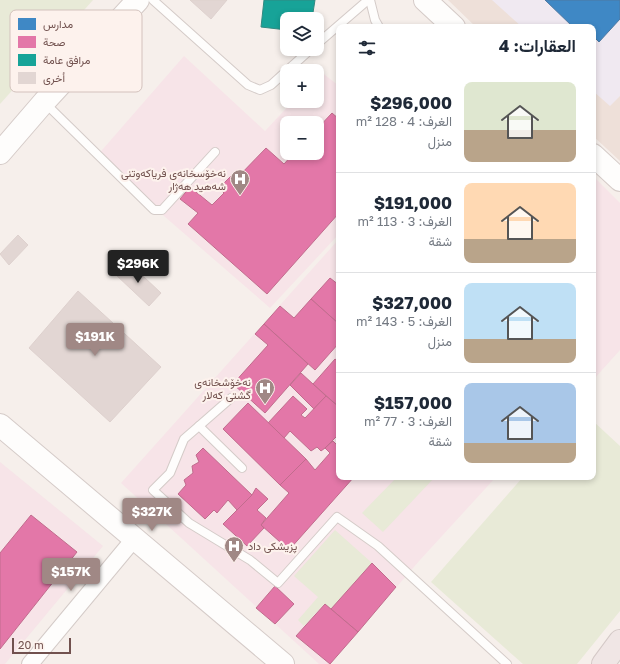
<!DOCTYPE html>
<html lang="ar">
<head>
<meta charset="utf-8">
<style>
	body { margin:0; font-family:"Golos Text",Vazirmatn,sans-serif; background:#f2f2f3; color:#1f2937; direction:rtl; height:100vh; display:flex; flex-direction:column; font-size:15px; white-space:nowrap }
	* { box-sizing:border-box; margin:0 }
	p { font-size:13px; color:#747a83 }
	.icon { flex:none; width:22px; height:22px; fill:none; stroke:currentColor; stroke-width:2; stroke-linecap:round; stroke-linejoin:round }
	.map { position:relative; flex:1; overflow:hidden; direction:ltr }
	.sheet { position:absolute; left:336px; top:24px; width:260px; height:456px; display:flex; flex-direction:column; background:#fff; border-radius:8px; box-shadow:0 2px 6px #0003; direction:rtl }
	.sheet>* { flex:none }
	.buttons { position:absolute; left:280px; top:12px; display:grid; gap:8px }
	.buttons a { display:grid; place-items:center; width:44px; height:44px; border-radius:8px; background:#fff; box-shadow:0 2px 6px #0003; font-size:20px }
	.scale { position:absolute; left:12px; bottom:10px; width:59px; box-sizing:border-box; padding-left:4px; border:2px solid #71514e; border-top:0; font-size:11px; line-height:14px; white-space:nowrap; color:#71514e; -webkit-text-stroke:3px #fdf2ed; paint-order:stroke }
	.price { position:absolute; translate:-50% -34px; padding:0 9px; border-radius:4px; background:#a08885; color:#fff; font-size:13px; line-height:26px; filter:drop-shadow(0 1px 2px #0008) }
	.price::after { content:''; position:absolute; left:50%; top:24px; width:12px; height:9px; margin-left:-6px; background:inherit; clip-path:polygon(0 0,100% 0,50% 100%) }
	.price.on { background:#222; color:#fff }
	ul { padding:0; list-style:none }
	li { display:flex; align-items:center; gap:12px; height:100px; padding:0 20px }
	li+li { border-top:1px solid #e0e1e3 }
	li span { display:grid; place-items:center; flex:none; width:112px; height:80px; border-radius:8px; color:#555 }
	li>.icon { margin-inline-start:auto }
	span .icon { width:48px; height:48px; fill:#fffc; stroke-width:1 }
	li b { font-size:17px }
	h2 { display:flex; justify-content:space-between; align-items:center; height:48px; padding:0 20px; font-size:17px }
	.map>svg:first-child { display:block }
	.residential { fill:#eee0d9 }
	.education { fill:#f0e9f1 }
	.medical { fill:#f7e4e8; fill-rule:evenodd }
	.green { fill:#e8ead7 }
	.schools { fill:#3f88c5; stroke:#4e78a1 }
	.health { fill:#e377a8; stroke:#c16c8d }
	.public { fill:#17a398; stroke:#328a82 }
	.building { fill:#e2d6d3; stroke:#ded1ce }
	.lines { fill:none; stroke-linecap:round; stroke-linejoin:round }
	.lane-casing { stroke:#d4cbc8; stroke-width:10 }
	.street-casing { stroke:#d4cbc8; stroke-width:18 }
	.secondary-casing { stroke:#d5cbc8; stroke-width:24 }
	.highway-casing { stroke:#d4c9c7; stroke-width:24 }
	.lane { stroke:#fefdfc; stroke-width:8 }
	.street { stroke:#fefdfc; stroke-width:16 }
	.secondary { stroke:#fefdfc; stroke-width:22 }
	.highway { stroke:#f0e6e5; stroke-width:22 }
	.labels { text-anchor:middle; stroke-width:4; stroke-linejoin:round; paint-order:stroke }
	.poi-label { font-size:11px; fill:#71514e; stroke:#fdf2ed; text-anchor:end }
	.key { fill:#fdf2ed; stroke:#d3c2bd; stroke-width:1 }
	.key-label { font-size:11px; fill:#71514e }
</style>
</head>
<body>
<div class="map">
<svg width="620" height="664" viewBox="0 0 620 664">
	<rect width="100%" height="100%" fill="#f6efeb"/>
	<path class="residential" d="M448,0H620V161L593,136V27H476Z"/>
	<path class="education" d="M492,0H620V96L610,106L593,91V27H522Z"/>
	<g class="medical">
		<path d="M184,56L265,131L293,101H317V74L320,71L339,86V234L270,308L96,157ZM287,123H317V153H287Z"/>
		<path d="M593,176L620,203V350L593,380Z"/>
		<path d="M339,239V477H496L420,560L330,664H319L121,483Z"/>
		<path d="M0,462L103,546L5,664H0Z"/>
	</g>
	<g class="green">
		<path d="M0,0H93L0,104Z"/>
		<path d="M593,421L620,446V611L577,664H523L431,582L523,477H593Z"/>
		<path d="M397,477H435L383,532L362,513Z"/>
		<path d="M335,530L372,563L331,609L324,604L304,626L298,620L318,597L294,576Z"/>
	</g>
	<path class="schools" d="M545,0H620V19L599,42L593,36V27H573Z"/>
	<g class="health">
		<path d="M332,113L339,119V213L267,294L188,224L198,213L180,199L190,187L212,205L224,193L219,188L233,174L238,177L266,148L284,164L294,153H317V129Z"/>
		<path d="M330,278L339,285V324L311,299Z"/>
		<path d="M311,299L339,324V343L315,370L264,324L280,306L294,318Z"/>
		<path d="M264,324L308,364L265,413L233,384L268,345L255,334Z"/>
		<path d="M335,359L339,362V407L313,384Z"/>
		<path d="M301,373L326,396L314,409L290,385Z"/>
		<path d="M293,396L307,409L301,415L305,418L326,396L339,407V434L325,448L321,451L317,447L311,451L290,431L284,438L268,423Z"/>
		<path d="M248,403L306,459L280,485L223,429Z"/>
		<path d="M333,441L337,445L339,443V477H354L289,550L261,525L289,493L280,485L306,459L315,470L330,453L325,448Z"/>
		<path d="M203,448L252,495L237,510L228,500L217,513L214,510L205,519L178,494L186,485L184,480L193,473L192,466L199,462L196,455Z"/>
		<path d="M256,488L268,499L257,510L266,518L261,525L264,528L247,546L223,524L252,495Z"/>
		<path d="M31,515L77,552L0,649V553Z"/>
		<path d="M372,563L396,587L358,632L331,609Z"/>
		<path d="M275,586L294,604L275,624L256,608Z"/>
		<path d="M325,604L358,632L330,664L296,636Z"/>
	</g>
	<path class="public" d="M264,0H315L312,19H287V30L261,27Z"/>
	<g class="building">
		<path d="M190,0H227L211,19Z"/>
		<path d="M18,235L28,245L9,265L0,254Z"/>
		<path d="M127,261L161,293L149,306L115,274Z"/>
		<path d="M78,291L161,367L110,422L29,348Z"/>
	</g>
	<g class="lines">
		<g class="lane-casing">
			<g id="lane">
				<path d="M153,0L248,85L260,90L271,85L311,49"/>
				<path d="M370,0L375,20L379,27"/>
				<path d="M317,44L368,0"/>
				<path d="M44,102L154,210H162L215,152"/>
				<path d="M199,426L231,398"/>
				<path d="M242,468L199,426L184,439L170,473L153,490L189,523L250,560L278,583L337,517L378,546L507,664"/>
			</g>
		</g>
		<g class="street-casing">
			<path id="street" d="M30,664L134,539"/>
		</g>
		<g class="secondary-casing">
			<g id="secondary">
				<path d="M425,0L454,27"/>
				<path d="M0,153L44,102L138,0"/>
				<path d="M593,155L620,180"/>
				<path d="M0,425L283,664"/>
			</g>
		</g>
		<g class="highway-casing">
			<path id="highway" d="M603,664L620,641"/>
		</g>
		<use href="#lane" class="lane"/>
		<use href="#street" class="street"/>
		<use href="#secondary" class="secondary"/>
		<use href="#highway" class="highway"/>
	</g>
	<defs>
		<g id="hospital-pin" transform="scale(1)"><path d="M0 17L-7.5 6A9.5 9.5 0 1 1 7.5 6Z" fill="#a08885" stroke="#fdf2ed"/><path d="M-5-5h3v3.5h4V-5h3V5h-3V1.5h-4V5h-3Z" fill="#fff"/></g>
	</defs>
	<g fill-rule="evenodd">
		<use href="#hospital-pin" x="240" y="179"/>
		<use href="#hospital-pin" x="265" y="388"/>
		<use href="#hospital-pin" x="234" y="546"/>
	</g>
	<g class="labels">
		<g class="poi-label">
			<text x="226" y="177">نەخۆسخانەی فریاکەوتنی<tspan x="226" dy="13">شەهید هەژار</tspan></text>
			<text x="251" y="386">نەخۆشخانەی<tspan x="251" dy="13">گشتی کەلار</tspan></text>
			<text x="248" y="550" text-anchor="start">پزیشکی داد</text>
		</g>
	</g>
	<rect x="10" y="10" width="132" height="82" rx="6" class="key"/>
	<rect x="18" y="18" width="18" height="12" fill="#3f88c5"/>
	<rect x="18" y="36" width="18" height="12" fill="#e377a8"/>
	<rect x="18" y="54" width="18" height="12" fill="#17a398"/>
	<rect x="18" y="72" width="18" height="12" fill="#e2d6d3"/>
	<g class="key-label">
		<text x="43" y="28">مدارس</text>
		<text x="43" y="46">صحة</text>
		<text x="43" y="64">مرافق عامة</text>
		<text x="43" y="82">أخرى</text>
	</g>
</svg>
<div class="buttons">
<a><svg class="icon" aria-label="layers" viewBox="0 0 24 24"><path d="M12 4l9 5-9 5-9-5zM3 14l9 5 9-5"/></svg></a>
<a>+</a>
<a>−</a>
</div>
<div class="scale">20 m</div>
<b class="price on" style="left:138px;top:284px">$296K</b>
<b class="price" style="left:95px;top:357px">$191K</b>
<b class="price" style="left:152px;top:532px">$327K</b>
<b class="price" style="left:71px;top:592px">$157K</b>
<section class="sheet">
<h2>العقارات: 4<svg class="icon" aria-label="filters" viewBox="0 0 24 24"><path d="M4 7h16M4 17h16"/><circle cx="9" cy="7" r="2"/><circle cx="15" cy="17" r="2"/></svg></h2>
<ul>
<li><span style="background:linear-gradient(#dfe7d0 60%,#b9a48a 0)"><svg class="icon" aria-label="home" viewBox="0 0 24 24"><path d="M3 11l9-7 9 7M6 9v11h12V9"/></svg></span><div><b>$296,000</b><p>الغرف: 4 · 128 m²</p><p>منزل</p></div></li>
<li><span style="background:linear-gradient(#ffd9b3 70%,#b9a48a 0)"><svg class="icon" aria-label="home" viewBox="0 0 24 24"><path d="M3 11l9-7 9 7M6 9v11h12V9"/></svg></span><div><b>$191,000</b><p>الغرف: 3 · 113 m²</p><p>شقة</p></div></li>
<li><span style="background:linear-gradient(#bfe0f5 70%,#b9a48a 0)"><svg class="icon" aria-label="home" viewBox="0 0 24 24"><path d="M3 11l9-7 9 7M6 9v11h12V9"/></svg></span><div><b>$327,000</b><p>الغرف: 5 · 143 m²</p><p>منزل</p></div></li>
<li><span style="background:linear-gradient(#a9c7e8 75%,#b9a48a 0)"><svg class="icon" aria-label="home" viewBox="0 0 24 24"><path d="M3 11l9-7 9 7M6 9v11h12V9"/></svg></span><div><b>$157,000</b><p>الغرف: 3 · 77 m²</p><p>شقة</p></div></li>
</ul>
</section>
</div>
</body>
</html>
